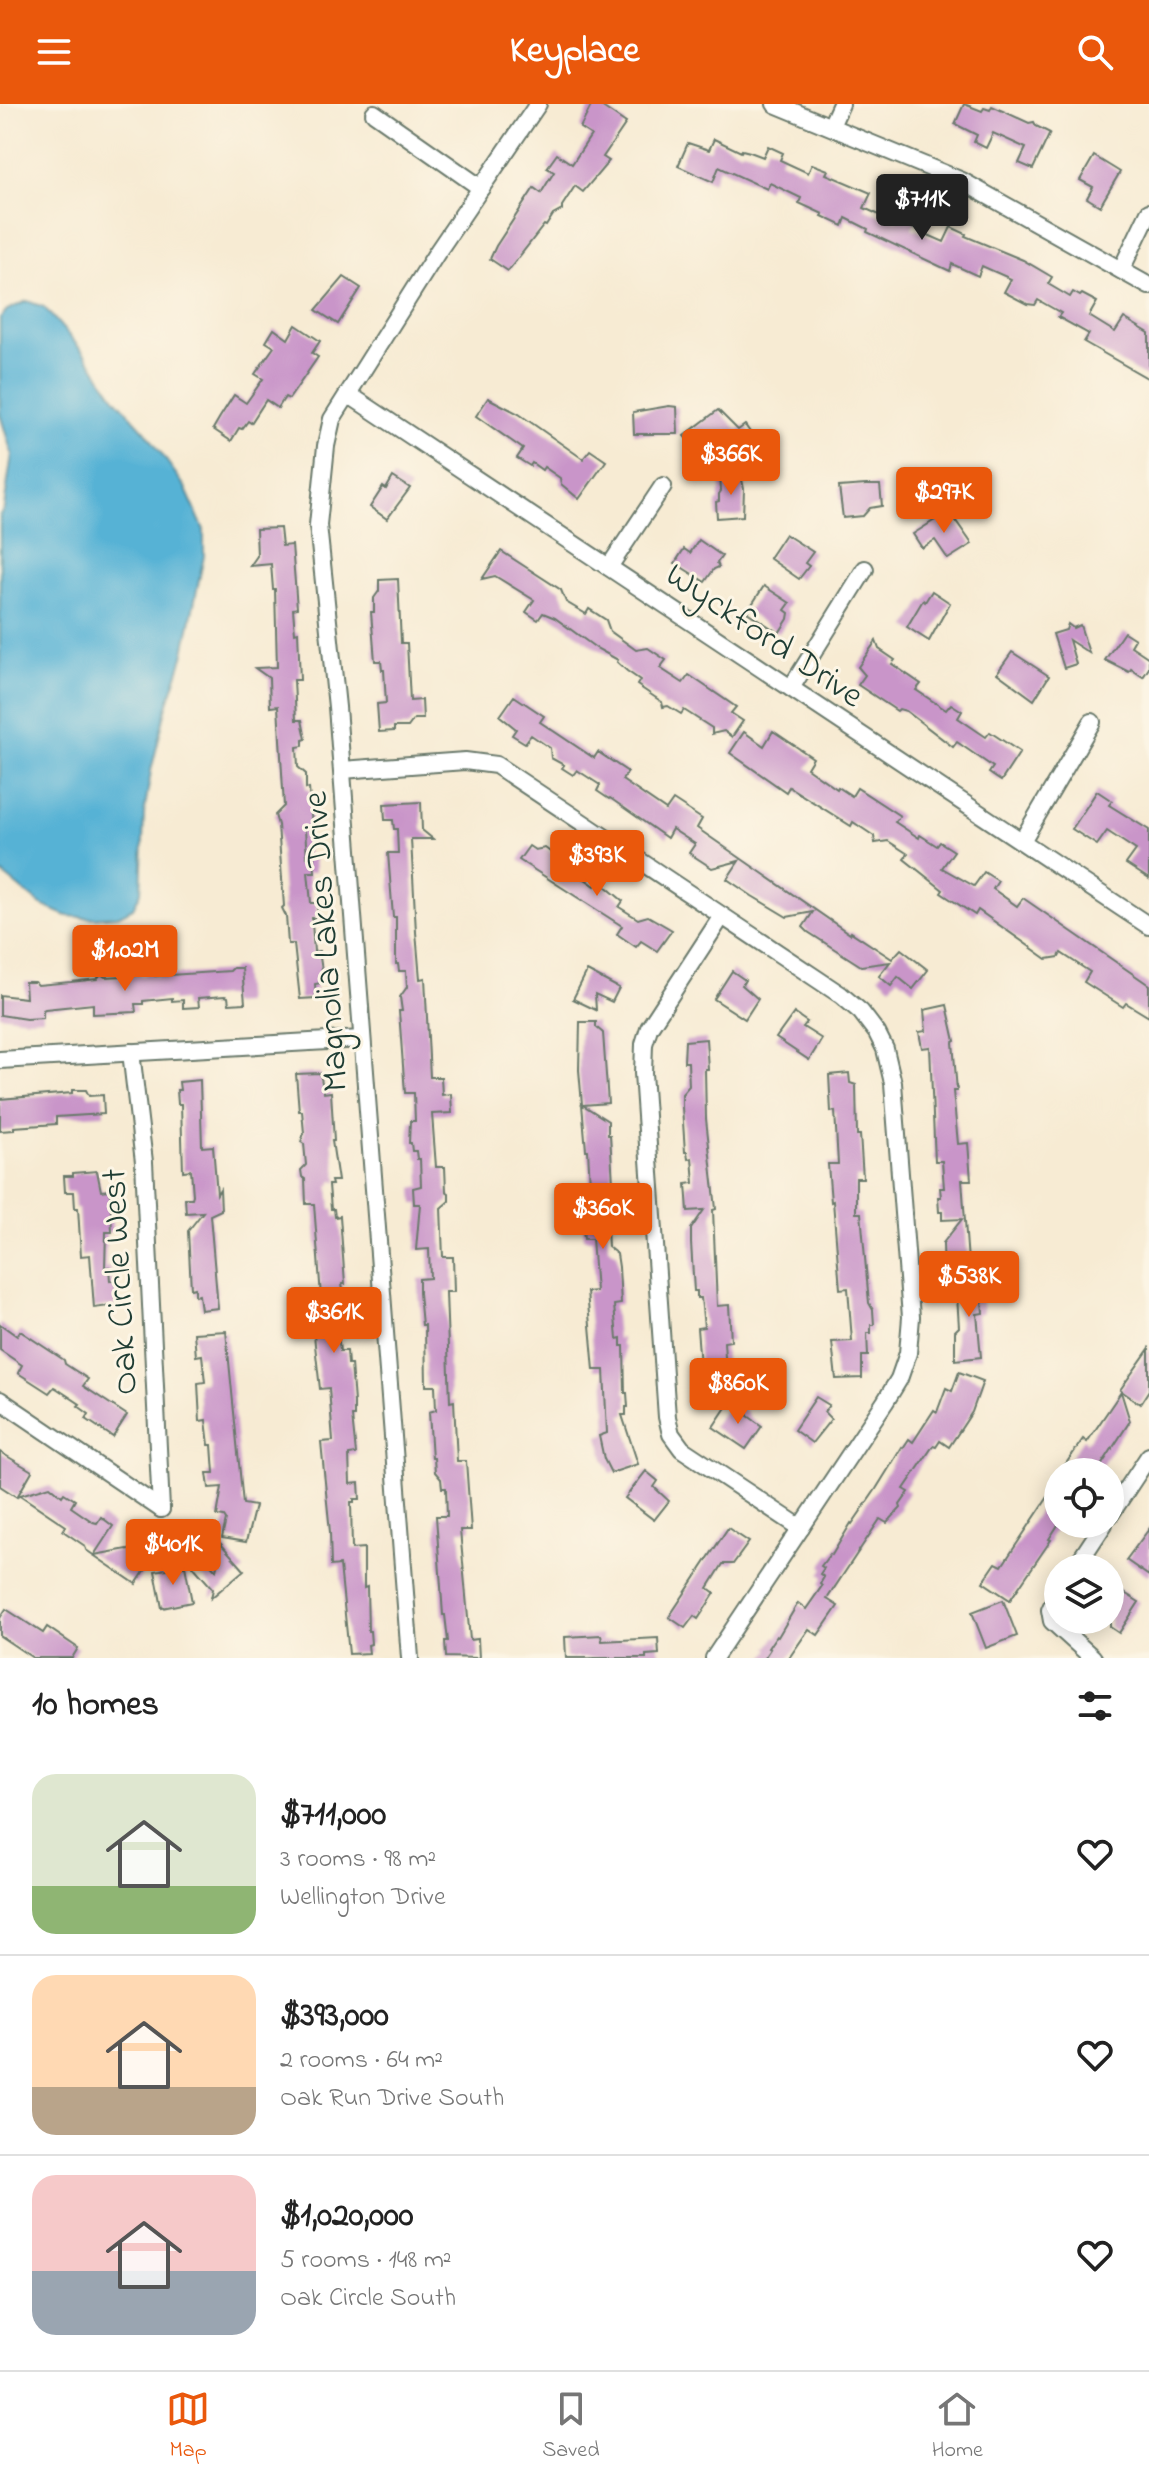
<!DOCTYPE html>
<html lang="en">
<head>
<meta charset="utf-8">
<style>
	body { margin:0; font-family:"Indie Flower",sans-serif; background:#f2f2f2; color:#222; height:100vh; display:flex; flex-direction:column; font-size:30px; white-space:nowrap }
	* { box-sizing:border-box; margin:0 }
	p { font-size:26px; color:#767676 }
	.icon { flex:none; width:44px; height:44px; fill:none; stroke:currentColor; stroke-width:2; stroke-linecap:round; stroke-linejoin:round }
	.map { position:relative; height:1554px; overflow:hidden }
	.side { display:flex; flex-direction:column; background:#fff; flex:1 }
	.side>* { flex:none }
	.buttons { position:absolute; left:1044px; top:1354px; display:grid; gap:16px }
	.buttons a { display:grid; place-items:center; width:80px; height:80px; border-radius:50%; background:#fff; box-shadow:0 4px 20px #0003; font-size:40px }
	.price { position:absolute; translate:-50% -68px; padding:0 18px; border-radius:8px; background:#ea580c; color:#fff; font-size:26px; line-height:52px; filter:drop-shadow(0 2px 4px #0008) }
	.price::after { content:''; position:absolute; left:50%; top:48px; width:24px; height:18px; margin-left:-12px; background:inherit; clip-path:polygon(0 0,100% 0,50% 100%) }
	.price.selected { background:#222; color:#fff }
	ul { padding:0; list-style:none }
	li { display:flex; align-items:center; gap:24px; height:200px; padding:0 32px }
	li+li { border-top:2px solid #e0e0e0 }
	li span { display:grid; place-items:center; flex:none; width:224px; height:160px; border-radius:24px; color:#555 }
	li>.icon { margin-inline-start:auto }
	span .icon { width:96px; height:96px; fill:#fffc; stroke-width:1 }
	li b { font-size:34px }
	h2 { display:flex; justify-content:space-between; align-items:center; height:96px; padding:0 32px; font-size:34px }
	header { display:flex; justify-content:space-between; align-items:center; height:104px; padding:0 32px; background:#ea580c; color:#fff; font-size:36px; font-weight:700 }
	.tabs { display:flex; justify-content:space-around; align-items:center; height:112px; border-top:2px solid #e0e0e0; background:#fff; font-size:22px; color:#767676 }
	.tabs a { display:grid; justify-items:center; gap:4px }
	.tabs .selected { color:#ea580c }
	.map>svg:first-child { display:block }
	.water { fill:#57b2d5; stroke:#3b7884; stroke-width:2 }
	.building { fill:#c995c9 }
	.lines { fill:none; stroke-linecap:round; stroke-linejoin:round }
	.minor-casing { stroke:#6b7a6c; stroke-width:20 }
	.minor { stroke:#fff; stroke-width:16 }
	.labels { text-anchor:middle; stroke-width:6; stroke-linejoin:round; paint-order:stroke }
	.street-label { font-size:36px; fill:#1f3d34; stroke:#fcf5e5 }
</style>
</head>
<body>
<header><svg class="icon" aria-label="menu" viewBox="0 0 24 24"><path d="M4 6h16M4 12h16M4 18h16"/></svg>Keyplace<svg class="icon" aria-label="search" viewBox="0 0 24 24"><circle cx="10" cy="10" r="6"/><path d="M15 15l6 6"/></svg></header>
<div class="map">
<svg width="1149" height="1554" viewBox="0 0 1149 1554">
	<rect width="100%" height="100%" fill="#fcf5e5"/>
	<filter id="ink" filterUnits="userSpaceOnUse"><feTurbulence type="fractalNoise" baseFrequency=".0125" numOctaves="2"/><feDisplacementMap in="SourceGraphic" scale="16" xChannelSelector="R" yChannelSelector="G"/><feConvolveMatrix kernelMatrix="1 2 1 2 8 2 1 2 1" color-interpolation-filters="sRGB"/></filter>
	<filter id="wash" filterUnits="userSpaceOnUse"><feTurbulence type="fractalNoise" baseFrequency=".006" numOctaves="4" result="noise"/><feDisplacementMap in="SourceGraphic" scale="32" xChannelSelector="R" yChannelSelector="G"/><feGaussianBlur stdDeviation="1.8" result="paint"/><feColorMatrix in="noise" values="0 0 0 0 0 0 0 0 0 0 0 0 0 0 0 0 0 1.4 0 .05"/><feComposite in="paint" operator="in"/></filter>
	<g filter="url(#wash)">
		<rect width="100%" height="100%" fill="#f7ebd3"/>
		<path class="water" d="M27,197L44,203L85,250L116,295L146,328L185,383L204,426V452L183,553L166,605L151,667L144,710L141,788L133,804L118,812L94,814L67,812L41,801L0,768V411L4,404L12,350L0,310V214L7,206Z"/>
		<g id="blocks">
			<g class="building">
				<path d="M592,0H598L626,19L603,53L609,57L583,88L575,82L562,102V106L553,111L546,122L544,121L508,167L490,155L496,142L534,84L541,89L554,68L547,64L557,50L572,60L591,31L580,24Z"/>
				<path d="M964,0L982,7L984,4L990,6L992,2L1029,19L1034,18L1036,22L1050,29L1033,65L1019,59L1026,44L993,29L986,44L974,38L977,31L955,20Z"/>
				<path d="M714,35L741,48L742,46L750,48L763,53L768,42L783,49L780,56L808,69L812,60L828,66L826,70L871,89L864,104L886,114V112L897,117L904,101L920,108L912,124L944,138L951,123L966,130L965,132L1023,156L1052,173L1048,180L1070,193L1073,188L1080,192L1082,190L1097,198L1089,212L1115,228L1124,214L1149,229V275L1084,238L1089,230L1058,213L1061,209L1038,196L1035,201L1027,200L1004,188L1011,175L982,162L978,172L952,160L950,167L867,128L868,125L846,114L843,122L822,112L823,110L799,99L801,94L770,79L767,85L719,63L713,78L678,62L688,39L709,46Z"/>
				<path d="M1094,52L1120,68L1100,102L1087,94L1093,83L1080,76Z"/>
				<path d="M344,173L361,184L338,220L316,206Z"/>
				<path d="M296,221L320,237L312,249L318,253L289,295L285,293L278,304L266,296L251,319L248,317L242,325L239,324L231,337L213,325L220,313L234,291L246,299L263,275L255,270L274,243L266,238L274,225L288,235Z"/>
				<path d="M488,294L519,310L583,355L590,346L606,357L579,395L561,380L560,374L544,363L542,366L532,359L530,362L517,354L523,345L476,312Z"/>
				<path d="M669,302L677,303L678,330H634L633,308Z"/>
				<path d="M718,306L738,326L745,321L752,331L722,354L707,336L695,345L684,332Z"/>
				<path d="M741,371L744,385L743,412L717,414L716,398L719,397V390L721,387L720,373Z"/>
				<path d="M393,373L410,384L387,415L370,403L383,383L386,385Z"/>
				<path d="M866,381H880L882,402L870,404L863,412L843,414L839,383Z"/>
				<path d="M949,407L972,440L948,455L935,436L922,444L913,430Z"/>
				<path d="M280,424L282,442L292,441L297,504L293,505L295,529L298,528L300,576H294L296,616H302L306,635L303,636V642L297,643L298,663L306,670V685L309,684L312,722L306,723L305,726L307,753L314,752L315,768H308L311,799H317L318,814H312V818L314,848L319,847L323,873H320L321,879L315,880L316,894L300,895L294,840H288L286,812L282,804L284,802L278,721L275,711L284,702L278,602L270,603L269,574L255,564L277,563L275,485H273L271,460L250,462L257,452L256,425Z"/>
				<path d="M785,430L813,448L805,459L809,462L799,475L769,454Z"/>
				<path d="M699,436L722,452L717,459L719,463L714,465L705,478L675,459L684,445L690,449Z"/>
				<path d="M501,447L561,486L566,498L586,510L589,505L606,516L610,527L636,546L648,544L666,556L660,564L683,579L689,571L736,603L731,609L743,617L732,633L724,627L712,630V624L684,606L681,610L668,602L663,603L662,598L637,581L640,576L627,567L617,558L618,556L596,544L555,514L543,509L538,516L526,508L534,496L495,472L482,475Z"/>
				<path d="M398,475L401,539H407L410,597L422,596L423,615H414L408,623H394V627L379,628L377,600L386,599L384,566H382L381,557H375L371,508H374V494L379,487V476Z"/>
				<path d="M764,482L790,499L785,506L789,509L788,515L779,529L747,508Z"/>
				<path d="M932,487L950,499L929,537L907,523L923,496L925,498Z"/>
				<path d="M1068,520L1073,524L1080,521L1089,549L1069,536L1076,560L1064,564L1053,530L1066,526Z"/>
				<path d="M1124,528L1135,535L1131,542L1149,554V564L1143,573L1131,565L1129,568L1105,556Z"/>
				<path d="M876,537L879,545L895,556L892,560L921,580L916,586L946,606L951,600L962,607L958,614L986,633L990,628L1020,648L1001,677L989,669L993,663L957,638L953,643L906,607L899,605L897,607L858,581L865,571L858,563Z"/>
				<path d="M1012,548L1049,572L1034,596L997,569Z"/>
				<path d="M514,592L544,612L540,618L594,654L598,648L628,668L622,676L666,706L673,696L702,715L697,724L850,830L851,828L892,855L901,845L928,866L913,885L898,873L891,882L879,872L890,858L861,862L808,828L803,823L813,808L787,813L752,792L727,775L739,757L712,764L689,749L695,740L672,725L667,734L610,694L609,695L597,687L600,681L577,666L573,671L562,664L564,661L551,654L550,644L531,631L525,639L512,631L516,625L500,612Z"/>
				<path d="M773,627L813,654L807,664L837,685L838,683L852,692L857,684L900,712L895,718L919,734L920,731L937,742L940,738L954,747L942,764L974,782L984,768L998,777L993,785L1017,802L1023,794L1149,881V913L1126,899L1123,903L1084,878L1090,868L1061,849L1059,853L1047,855L978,806L975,811L941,789L943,786L904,755L908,750L888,737L875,739L874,732L853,718L851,722L789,683L786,688L730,649L744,628L764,642Z"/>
				<path d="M1097,687L1112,697L1109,701L1149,726V775L1126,760L1136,746L1107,727L1097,741L1072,725Z"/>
				<path d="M421,698L422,726L433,735H411L416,828L420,875L425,874L430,973H441L442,991L451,990L452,1009L432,1010L436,1063H445L446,1087L449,1089V1097L441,1104L443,1153H453L454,1188H446L450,1298L454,1297L457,1357H466L471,1426H460L470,1536L478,1535L479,1554L446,1553L445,1537H448L445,1511H443L436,1412H447L446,1384H442L441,1375L435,1368L434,1354H432L429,1308L436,1306L435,1282H426L425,1221H422L419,1189V1175L430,1174L429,1145L416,1146L420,1100H414L413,1084L421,1082L420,1055H417L416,1047H412L411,1039H409L410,1017H415L414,989H405L399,907H402L400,893L407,883L406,867H399L398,860H396V813H393L388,749H398L397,725H394L393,716H385L384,700Z"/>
				<path d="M529,742L535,746L545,744L557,753L559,751L571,759L568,763L595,782L597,779L603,783L604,781L623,797L619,803L638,815L648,812L672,826L657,847L641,837L636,843L617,830L622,822L519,756Z"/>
				<path d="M233,864H242L245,899L229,900L228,893L225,892L198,894L199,903L183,904V896L172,897V894L143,897V900H135L136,908L93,910V900L45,905L43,906V914L26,915L0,911V891L26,894L25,878H35L38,881L71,878L97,875L101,870L105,873L144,871L147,867L155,872L230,867Z"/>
				<path d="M587,867L619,884L612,898L595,890L596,906L573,895Z"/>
				<path d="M732,867L745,876L742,881L758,895L745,915L714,895Z"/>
				<path d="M947,901L955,937L953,938L957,987H953L958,1040L968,1039L971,1076H962L969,1171L944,1172L943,1139L962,1115L942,1116V1108H939L938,1093H941L940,1084H944L942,1057H935L930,943L922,944L919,928L926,927L924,906Z"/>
				<path d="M794,909L807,918L803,923L822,935L809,956L776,934Z"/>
				<path d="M580,918H596V923L603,929L608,999L583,1001L608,1017V1031H610L615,1111L609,1112V1123H607L608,1143L617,1150L619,1163L621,1200L614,1201L617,1235L621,1234V1242H624L625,1289H627L628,1303H626V1311H622L638,1360L611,1369L604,1355L599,1332L607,1329L604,1266H594L587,1188L596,1187L592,1135H584L581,1099L591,1098L588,1046H586L579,966Z"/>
				<path d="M706,935L708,965H705L706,1015L716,1105L713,1106L717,1202L729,1201L731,1237L724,1238L727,1282L708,1283V1275L701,1274L697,1224L704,1223L701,1194H697V1187H694L691,1139V1125L704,1106L688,1107L686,1080L694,1079L692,1054L688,1055L687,1048H685L682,1003V990L689,982L688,958H684L685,937Z"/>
				<path d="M320,969L324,989L331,988L334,1037H332L338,1077H331L332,1081H329L331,1105H334L335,1113L340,1112L345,1180H342L348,1219L337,1220L340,1247H347L348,1260H351L354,1298V1312H352L356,1350L349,1351L350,1380L359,1379L360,1395H354V1398H351L352,1445L364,1444V1484L367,1483L368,1527H370L371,1540L368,1541L369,1549L349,1550L340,1461L331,1462L330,1428L321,1338L333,1337L329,1284L320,1285L315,1241L312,1207L322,1206L314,1100H306L305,1075L302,1073L301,1066L306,1061L304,1040L301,1038L304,1029L302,1007H299L296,970Z"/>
				<path d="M849,969L850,979L856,981L857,1031H860L863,1074H856V1109H861L869,1199L873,1206L874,1221H871V1229H867L868,1252H862V1274L836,1275L832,1238L852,1237L848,1184L840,1185L833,1097L831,1098L828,1060H838L835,1007L831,1008L829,971Z"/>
				<path d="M200,976L202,1043L213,1042L217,1090L220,1085L221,1106L210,1111L218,1204L201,1206L199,1191L195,1192V1184L191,1185L188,1127L203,1108L186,1109L185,1094H192L193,1091L191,1066L183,1067L181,1000H178L177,986H180L179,978Z"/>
				<path d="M72,986H86L89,992L103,991L104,1010L56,1013V1020L14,1023V1026L0,1027V995L72,989Z"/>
				<path d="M97,1067L101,1087L110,1086L112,1128H106L105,1164L109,1163L110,1177L116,1176L118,1201L94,1204L90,1151L81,1152L78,1104H75L74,1088H65L64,1072H73V1069Z"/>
				<path d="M980,1172L983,1209L977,1210L981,1253L955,1256V1227L959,1223L957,1192H962L961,1173Z"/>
				<path d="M0,1220L17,1232L20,1227L64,1256L65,1260L88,1275L83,1282L127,1311L113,1333L86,1315L89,1310L78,1302L80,1300L56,1284L54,1283L49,1289L18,1269L22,1261L0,1246Z"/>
				<path d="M226,1227L243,1400L255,1402L246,1438L222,1434L226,1416L224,1413L217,1412L222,1383L209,1384L207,1369H214L212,1341H209L206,1316L200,1317L198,1279L205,1278L202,1251L196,1252L194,1229Z"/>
				<path d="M1149,1245V1286L1140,1300L1120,1286Z"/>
				<path d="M959,1268L983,1277L972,1308L949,1343L940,1337L936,1343L933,1342L904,1385L909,1388L900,1401L901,1404L887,1419L880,1415L827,1495L838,1502L818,1531L809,1525L789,1554H764L770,1545L768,1544L776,1532L778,1533L798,1499L806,1505L822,1482L820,1480L824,1473L820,1470L824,1464L821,1462L830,1450L832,1451L851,1419L852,1420L876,1385L902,1343L903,1344L909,1335L913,1338L934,1306L937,1308L946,1284L952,1287Z"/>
				<path d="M1121,1288L1130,1317L1097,1368H1070L1063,1364L1083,1335L1087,1338Z"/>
				<path d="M816,1293L829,1301L824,1308L831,1315L812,1339L794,1326Z"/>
				<path d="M729,1299L747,1308L748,1312L762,1322L746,1345L713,1323Z"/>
				<path d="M0,1348L32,1367L17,1393L0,1382Z"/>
				<path d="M646,1367L658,1377L654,1383L669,1397L654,1416L625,1394Z"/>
				<path d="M1058,1378V1421L1049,1435L1051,1436L1010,1496L983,1478L996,1459L1002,1462Z"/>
				<path d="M50,1382L62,1392L64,1389L75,1396L71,1403L93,1418L97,1419L101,1413L113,1422L94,1451L127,1445L150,1459L136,1480L86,1446L85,1442L63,1427L66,1422L20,1391Z"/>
				<path d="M728,1424L749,1438L733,1460H723L708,1484L715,1489L698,1515L694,1512L685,1524L669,1513Z"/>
				<path d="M1149,1425V1472L1126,1456Z"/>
				<path d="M221,1440L244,1466L211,1494L213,1485L193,1462L204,1453L216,1466Z"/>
				<path d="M185,1462L192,1498L162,1504L155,1467Z"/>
				<path d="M1118,1485L1139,1498L1119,1529L1110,1523V1497Z"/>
				<path d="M1003,1496L1017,1532L986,1544L972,1508Z"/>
				<path d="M6,1505L43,1529L47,1523L78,1544L72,1554H33L0,1532V1514Z"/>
				<path d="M601,1531L602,1537L658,1534L659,1550L646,1551V1554H566L565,1533Z"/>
			</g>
		</g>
	</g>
	<g filter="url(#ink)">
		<use href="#blocks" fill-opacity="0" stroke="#6b7a6c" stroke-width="2"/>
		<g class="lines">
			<g class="minor-casing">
				<g id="minor">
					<path d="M775,0L962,77L1149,182"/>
					<path d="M374,9L481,84"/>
					<path d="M831,22L841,0"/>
					<path d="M1121,166L1149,108"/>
					<path d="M348,290L1149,822"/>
					<path d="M609,463L663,382"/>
					<path d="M791,584L865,465"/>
					<path d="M342,666L465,657L496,661L841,891L861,908L877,929L885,945L893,979L911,1213L908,1249L899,1275L885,1298L714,1554"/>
					<path d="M1022,737L1092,618"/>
					<path d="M722,812L649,924L644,940L643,969L667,1313L671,1330L682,1345L801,1424"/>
					<path d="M131,948L144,1058L161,1405"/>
					<path d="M0,956L362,935"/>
					<path d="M0,1296L161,1405"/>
					<path d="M1110,1411L1149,1352"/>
					<path d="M1075,1464L1104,1420"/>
					<path d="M1058,1489L1050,1506L1052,1517L1093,1554"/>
					<path d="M410,1554L337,603L318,421L326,342L332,315L438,147L538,0"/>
				</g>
			</g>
			<use href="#minor" class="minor"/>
		</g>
	</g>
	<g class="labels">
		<g class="street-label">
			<text transform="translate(766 529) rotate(34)" y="13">Wyckford Drive</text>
			<text transform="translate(323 838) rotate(-94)" y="13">Magnolia Lakes Drive</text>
			<text transform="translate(117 1178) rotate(-93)" y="13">Oak Circle West</text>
		</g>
	</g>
</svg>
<div class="buttons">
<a><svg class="icon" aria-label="locate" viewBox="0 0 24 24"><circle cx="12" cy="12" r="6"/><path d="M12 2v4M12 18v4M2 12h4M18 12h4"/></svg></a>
<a><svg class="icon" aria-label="layers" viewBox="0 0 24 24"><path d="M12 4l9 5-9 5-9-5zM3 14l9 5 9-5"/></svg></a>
</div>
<b class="price selected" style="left:922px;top:138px">$711K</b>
<b class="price" style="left:731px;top:393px">$366K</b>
<b class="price" style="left:944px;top:431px">$297K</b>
<b class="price" style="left:597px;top:794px">$393K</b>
<b class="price" style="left:125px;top:889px">$1.02M</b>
<b class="price" style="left:603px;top:1147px">$360K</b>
<b class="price" style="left:969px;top:1215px">$538K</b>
<b class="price" style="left:334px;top:1251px">$361K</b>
<b class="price" style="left:738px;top:1322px">$860K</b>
<b class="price" style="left:173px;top:1483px">$401K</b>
</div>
<section class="side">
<h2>10 homes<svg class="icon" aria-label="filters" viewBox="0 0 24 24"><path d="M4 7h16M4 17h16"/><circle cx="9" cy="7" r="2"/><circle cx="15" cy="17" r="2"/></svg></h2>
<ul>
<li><span style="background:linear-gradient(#dfe7d0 70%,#8fb573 0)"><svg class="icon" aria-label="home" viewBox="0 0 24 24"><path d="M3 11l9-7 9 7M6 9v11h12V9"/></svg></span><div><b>$711,000</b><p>3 rooms · 98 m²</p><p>Wellington Drive</p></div><svg class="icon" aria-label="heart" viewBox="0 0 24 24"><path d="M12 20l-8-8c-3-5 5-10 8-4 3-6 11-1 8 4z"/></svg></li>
<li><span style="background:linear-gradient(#ffd9b3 70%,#b9a48a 0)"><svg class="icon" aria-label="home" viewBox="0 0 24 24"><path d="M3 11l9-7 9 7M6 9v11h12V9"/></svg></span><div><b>$393,000</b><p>2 rooms · 64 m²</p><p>Oak Run Drive South</p></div><svg class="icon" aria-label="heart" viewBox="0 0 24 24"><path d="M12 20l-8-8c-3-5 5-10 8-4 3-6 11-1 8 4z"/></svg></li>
<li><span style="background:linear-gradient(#f6c9c9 60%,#9aa5b1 0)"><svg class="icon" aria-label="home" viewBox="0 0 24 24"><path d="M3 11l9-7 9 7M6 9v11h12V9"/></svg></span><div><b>$1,020,000</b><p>5 rooms · 148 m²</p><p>Oak Circle South</p></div><svg class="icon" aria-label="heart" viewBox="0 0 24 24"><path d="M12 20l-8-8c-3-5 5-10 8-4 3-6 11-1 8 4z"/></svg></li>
</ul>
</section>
<nav class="tabs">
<a class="selected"><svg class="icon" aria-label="map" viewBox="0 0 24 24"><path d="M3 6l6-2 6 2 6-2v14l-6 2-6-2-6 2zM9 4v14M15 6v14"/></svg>Map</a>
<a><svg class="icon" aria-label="saved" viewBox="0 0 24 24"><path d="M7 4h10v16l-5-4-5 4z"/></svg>Saved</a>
<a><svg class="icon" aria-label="home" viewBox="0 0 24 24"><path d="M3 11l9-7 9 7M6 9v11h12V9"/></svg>Home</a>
</nav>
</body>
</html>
